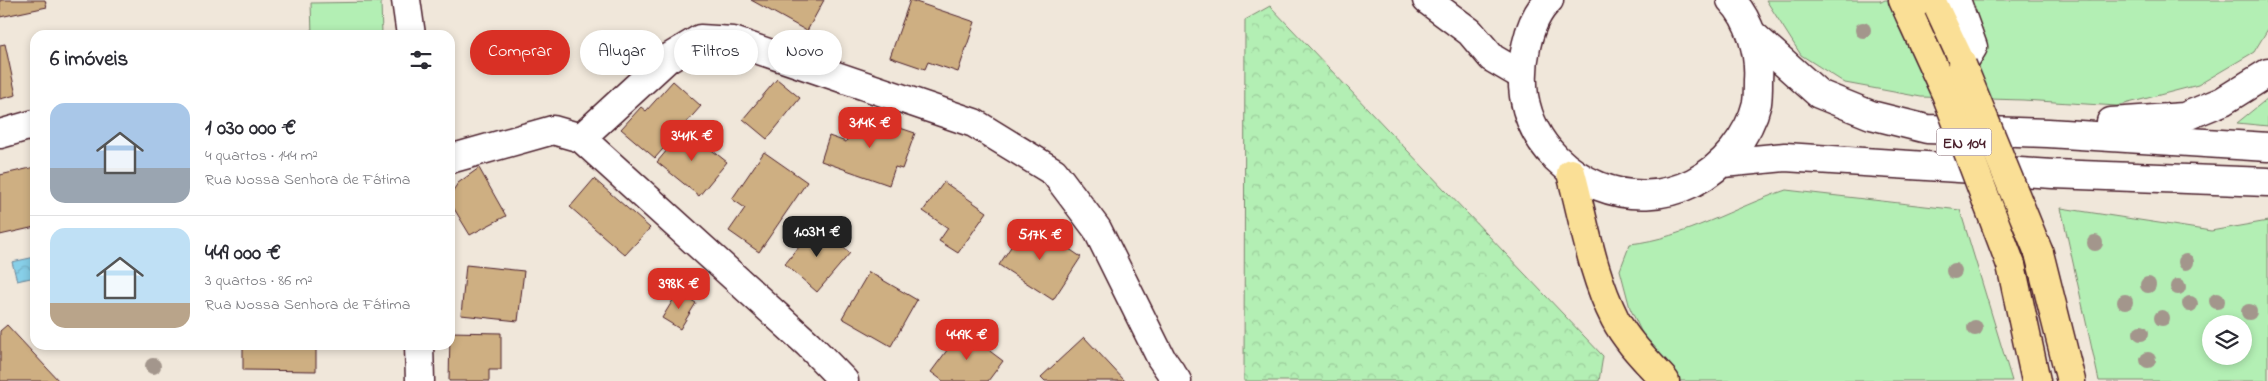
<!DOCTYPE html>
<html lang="pt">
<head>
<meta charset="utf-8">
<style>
	body { margin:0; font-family:"Indie Flower",sans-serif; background:#f2f2f3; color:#2b2b33; height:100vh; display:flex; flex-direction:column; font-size:19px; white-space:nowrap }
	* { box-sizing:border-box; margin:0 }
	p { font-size:16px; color:#7c7c81 }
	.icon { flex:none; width:28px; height:28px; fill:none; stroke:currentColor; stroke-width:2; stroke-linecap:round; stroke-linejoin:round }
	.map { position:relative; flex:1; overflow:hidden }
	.drawer { position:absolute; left:30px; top:30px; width:425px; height:320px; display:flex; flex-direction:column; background:#fff; border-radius:15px; box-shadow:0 2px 8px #0003 }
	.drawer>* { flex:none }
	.guide { position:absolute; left:470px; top:30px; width:475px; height:45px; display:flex; gap:10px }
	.tools { position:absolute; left:2202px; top:315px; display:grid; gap:10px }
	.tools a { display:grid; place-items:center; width:50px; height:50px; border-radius:50%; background:#fff; box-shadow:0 2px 8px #0003; font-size:25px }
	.price { position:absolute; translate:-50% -42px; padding:0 11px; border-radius:10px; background:#d93025; color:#fff; font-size:16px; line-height:32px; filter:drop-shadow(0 1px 2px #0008) }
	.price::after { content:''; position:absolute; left:50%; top:30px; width:15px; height:11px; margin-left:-8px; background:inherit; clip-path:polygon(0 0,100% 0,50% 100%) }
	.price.active { background:#222; color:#fff }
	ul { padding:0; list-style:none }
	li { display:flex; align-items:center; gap:15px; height:125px; padding:0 20px }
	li+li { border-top:1px solid #e1e1e2 }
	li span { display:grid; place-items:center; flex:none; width:140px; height:100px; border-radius:15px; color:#555 }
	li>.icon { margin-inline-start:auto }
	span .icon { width:60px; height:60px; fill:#fffc; stroke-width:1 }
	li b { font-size:21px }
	h2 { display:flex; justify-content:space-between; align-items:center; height:60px; padding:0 20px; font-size:21px }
	.chip { padding:0 18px; border-radius:22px; background:#fff; box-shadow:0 2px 8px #0003; font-size:18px; line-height:45px }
	.chip.active { background:#d93025; color:#fff }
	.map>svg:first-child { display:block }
	.green { fill:#b3efb4; stroke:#7e8770; fill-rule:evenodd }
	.forest { fill:url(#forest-crowns); stroke:#7e8770 }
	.water { fill:url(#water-waves); stroke:#6f899c }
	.building { fill:#ceaf82; stroke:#4a1f2b }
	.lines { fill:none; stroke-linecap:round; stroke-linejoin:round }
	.minor-casing { stroke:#4a1f2b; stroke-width:31 }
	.secondary-casing { stroke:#4a1f2b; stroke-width:31 }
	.primary-casing { stroke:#4a1f2b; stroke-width:31 }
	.minor { stroke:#fff; stroke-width:28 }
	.secondary { stroke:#fff; stroke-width:28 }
	.primary { stroke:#fadf96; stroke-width:28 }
	.primary-bridge-casing { stroke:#4a1f2b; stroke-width:31; stroke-linecap:butt }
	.primary-bridge { stroke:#fadf96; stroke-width:28 }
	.tree { fill:#a3968c }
	.labels { text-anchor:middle; stroke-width:4; stroke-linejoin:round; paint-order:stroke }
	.shield { fill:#fff; stroke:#80626b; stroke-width:1 }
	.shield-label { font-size:16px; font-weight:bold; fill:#4a1f2b }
</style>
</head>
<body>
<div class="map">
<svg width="2268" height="381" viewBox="0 0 2268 381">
	<defs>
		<pattern id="forest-crowns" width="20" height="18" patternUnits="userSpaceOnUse" patternTransform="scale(1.25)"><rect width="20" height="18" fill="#b3efb4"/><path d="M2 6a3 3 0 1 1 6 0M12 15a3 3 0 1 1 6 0" fill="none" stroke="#9bcc9b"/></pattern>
		<pattern id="water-waves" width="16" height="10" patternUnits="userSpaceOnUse" patternTransform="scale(1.25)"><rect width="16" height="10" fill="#87cfe8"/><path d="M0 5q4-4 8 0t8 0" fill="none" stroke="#76b1c7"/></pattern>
	</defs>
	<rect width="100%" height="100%" fill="#f0e7da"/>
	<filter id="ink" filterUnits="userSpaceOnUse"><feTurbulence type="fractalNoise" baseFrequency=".02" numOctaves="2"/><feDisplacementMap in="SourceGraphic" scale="10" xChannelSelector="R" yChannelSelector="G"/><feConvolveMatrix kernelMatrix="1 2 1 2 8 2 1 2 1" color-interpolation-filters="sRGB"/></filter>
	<g filter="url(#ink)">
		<g class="green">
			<path d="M1766,0H1880L1881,2L1885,0H2268V29L2254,52L2198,85L2117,106L2023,100L1921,97L1845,83L1801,55Z"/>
			<path d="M381,2L382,35H312L311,3Z"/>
			<path d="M2268,98V126L2237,123Z"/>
			<path d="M1786,190L1960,210L2012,381H1678L1651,352L1630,308L1620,270L1630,244C1685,238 1735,207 1786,190Z"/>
			<path d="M2061,208L2211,231L2268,221V381H2099ZM2211,324H2244V356H2211Z"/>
		</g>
		<path class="forest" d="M1270,6L1603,356L1599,381H1244L1245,20Z"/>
		<path class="water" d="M35,257V277L17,281L12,262Z"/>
		<g class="building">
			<path d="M0,0H45L47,7L0,17Z"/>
			<path d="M751,0H824L807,31Z"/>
			<path d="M910,0L975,22L958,72L928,62L925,69L890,57Z"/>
			<path d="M5,44L16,95L0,99V45Z"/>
			<path d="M777,79L800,98L767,139L743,119Z"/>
			<path d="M673,81L701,106L655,158L621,129L641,107L646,111Z"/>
			<path d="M856,113L915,133L902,169L895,167L889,185L821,161L829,136L846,142Z"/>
			<path d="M685,129L727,162L699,196L657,162Z"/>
			<path d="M764,152L807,182L759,252L729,231L745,208L732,199Z"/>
			<path d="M35,167V227L0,235V175Z"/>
			<path d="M479,168L506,216L470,235L450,202V195L458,183Z"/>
			<path d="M594,179L650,228L625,255L570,207Z"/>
			<path d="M944,182L987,212L958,253L939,241L948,228L923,211Z"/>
			<path d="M1028,221L1081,257L1053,300L999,265Z"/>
			<path d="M817,225L850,253L817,292L785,264Z"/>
			<path d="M466,265L524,271L518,321L461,315Z"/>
			<path d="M869,272L917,300L891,346L842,318Z"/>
			<path d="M678,292L696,303L680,329L662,318Z"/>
			<path d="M7,325L59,381H0V331Z"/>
			<path d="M962,330L1003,361L988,381H943L931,372Z"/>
			<path d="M450,332L501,333V370H489V381H449Z"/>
			<path d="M1084,337L1125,381H1045L1041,377Z"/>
			<path d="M243,345H316V371L243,370Z"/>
		</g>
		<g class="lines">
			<g class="minor-casing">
				<g id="minor">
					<path d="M406,0L411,35"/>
					<path d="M0,134L35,124"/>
					<path d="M581,138L667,59L700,39L733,41L974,123L1054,172L1097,229L1161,358L1177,381"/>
					<path d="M450,159L553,130L581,138L808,344L844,381"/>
					<path d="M419,345L420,381"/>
				</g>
			</g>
			<g class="secondary-casing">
				<g id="secondary">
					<path d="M1427,0L1470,32L1492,58L1521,75"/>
					<path d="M1549,0C1526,22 1520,66 1524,96C1528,120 1539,141 1556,158C1608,209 1687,207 1733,150C1744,136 1753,120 1757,103C1758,96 1758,88 1758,80C1760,54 1750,19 1731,0"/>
					<path d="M1956,0L1973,47L1962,65"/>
					<path d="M1752,34L1819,94L1871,115L1927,129L2048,133L2268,147"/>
					<path d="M2111,122L2184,117L2223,101L2268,73"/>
					<path d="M1723,163L1785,157L2053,174L2268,182"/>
				</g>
			</g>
			<g class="primary-casing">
				<g id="primary">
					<path d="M1903,0L1912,20"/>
					<path d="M1931,0L1962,65"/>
					<path d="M1571,173C1584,221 1592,274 1615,319C1627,342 1648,362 1665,381"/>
					<path d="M2039,253L2071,381"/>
					<path d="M2011,265L2036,381"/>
				</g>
			</g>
			<use href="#minor" class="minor"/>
			<use href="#secondary" class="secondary"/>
			<use href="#primary" class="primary"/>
			<g class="primary-bridge-casing">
				<g id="primary-bridge">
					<path d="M1912,20L1946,94L2011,265"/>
					<path d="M1962,65L2039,253"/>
				</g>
			</g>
			<use href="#primary-bridge" class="primary-bridge"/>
		</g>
		<g class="tree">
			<circle cx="1863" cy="30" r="8"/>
			<circle cx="2095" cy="243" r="8"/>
			<circle cx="2186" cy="262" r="8"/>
			<circle cx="1954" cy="271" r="8"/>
			<circle cx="2148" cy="285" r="8"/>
			<circle cx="2178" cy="287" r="8"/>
			<circle cx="2217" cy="301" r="8"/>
			<circle cx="2125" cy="302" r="8"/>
			<circle cx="2190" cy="304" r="8"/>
			<circle cx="2249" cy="312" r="8"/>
			<circle cx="2162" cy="318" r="8"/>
			<circle cx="1975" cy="328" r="8"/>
			<circle cx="2141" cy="333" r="8"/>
			<circle cx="2148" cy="360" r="8"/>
			<circle cx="153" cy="366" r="8"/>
		</g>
	</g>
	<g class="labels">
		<rect class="shield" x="1936.5" y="128.5" width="55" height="27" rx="4"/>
		<g class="shield-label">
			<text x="1964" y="148">EN 104</text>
		</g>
	</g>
</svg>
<div class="tools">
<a><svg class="icon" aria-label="layers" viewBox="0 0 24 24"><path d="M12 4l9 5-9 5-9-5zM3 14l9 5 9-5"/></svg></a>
</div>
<b class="price" style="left:870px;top:149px">314K €</b>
<b class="price" style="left:692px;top:162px">341K €</b>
<b class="price active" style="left:817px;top:258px">1.03M €</b>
<b class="price" style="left:1040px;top:261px">517K €</b>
<b class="price" style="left:679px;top:310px">398K €</b>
<b class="price" style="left:967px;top:361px">449K €</b>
<div class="guide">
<a class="chip active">Comprar</a>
<a class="chip">Alugar</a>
<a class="chip">Filtros</a>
<a class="chip">Novo</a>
</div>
<section class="drawer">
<h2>6 imóveis<svg class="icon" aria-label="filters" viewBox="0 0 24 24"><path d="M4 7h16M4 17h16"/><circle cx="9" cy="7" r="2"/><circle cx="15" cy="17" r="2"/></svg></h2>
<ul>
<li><span style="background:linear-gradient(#a9c7e8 65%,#9aa5b1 0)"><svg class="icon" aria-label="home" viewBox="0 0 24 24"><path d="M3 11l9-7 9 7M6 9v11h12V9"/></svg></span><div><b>1 030 000 €</b><p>4 quartos · 144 m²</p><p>Rua Nossa Senhora de Fátima</p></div></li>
<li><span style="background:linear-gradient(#bfe0f5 75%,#b9a48a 0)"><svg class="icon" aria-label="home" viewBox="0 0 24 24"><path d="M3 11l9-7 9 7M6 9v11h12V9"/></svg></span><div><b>449 000 €</b><p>3 quartos · 86 m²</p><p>Rua Nossa Senhora de Fátima</p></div></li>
</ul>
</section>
</div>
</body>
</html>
